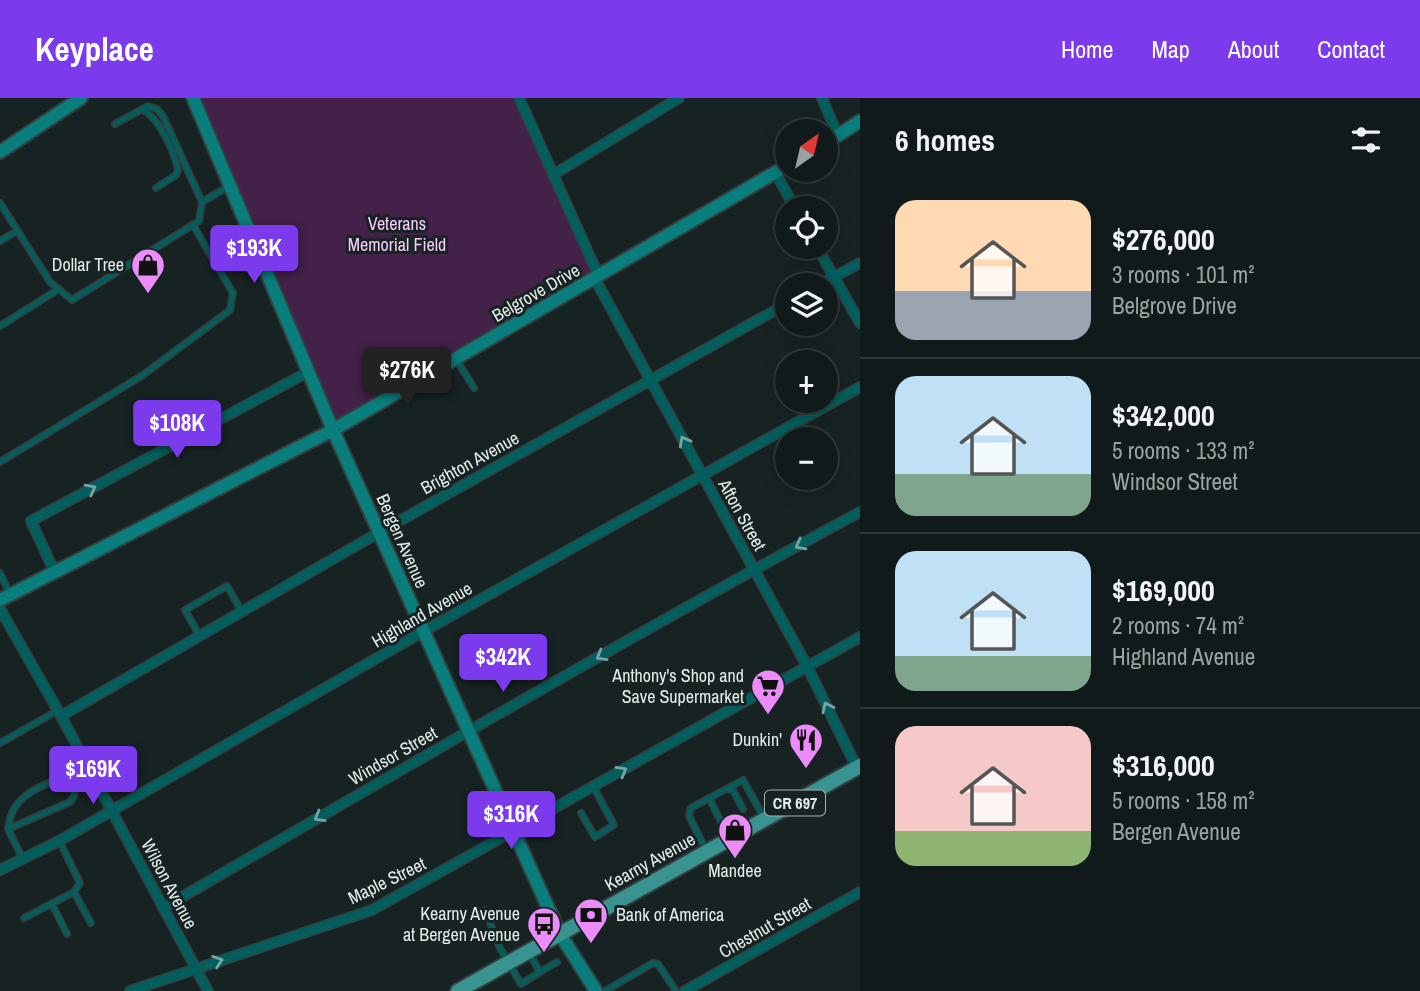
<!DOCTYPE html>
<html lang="en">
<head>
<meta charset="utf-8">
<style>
	body { margin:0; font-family:"Archivo Narrow",sans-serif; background:#1a2323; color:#f1f3f6; height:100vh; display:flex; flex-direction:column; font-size:26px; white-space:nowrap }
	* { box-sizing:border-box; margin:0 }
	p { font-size:23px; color:#9ca1a2 }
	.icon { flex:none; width:38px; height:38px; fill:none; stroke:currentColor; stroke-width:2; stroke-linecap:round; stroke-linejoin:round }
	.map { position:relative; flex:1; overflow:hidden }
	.sheet { display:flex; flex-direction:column; background:#111a1a; width:560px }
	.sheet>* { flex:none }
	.needle { width:46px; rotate:34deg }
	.tools { position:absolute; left:775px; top:21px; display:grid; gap:14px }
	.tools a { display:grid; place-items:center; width:63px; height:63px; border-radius:50%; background:#111a1a; box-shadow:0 4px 18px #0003,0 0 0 2px #303839; font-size:35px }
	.price { position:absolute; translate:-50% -60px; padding:0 16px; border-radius:7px; background:#7c3aed; color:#fff; font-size:23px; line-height:46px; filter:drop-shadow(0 2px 4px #0008) }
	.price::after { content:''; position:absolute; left:50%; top:42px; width:21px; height:16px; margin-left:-10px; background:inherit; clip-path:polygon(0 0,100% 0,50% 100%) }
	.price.selected { background:#222; color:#fff }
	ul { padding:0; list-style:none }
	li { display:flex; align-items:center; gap:21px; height:175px; padding:0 35px }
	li+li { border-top:2px solid #303839 }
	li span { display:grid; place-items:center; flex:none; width:196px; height:140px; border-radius:21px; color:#555 }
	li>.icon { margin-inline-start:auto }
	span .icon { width:84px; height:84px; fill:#fffc; stroke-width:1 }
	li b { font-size:30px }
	h2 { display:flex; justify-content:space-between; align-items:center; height:84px; padding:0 35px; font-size:30px }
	header { display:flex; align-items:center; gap:42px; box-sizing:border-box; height:98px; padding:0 35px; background:#7c3aed; color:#fff }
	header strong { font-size:33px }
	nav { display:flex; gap:38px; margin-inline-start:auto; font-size:24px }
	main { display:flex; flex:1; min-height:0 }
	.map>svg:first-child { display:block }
	.green { fill:#432148 }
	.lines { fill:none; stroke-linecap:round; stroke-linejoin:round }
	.lane-casing { stroke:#343f3f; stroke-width:8 }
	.street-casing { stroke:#343f3f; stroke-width:12 }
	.secondary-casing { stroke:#343f3f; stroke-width:16 }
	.primary-casing { stroke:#343f3f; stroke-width:18 }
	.lane { stroke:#025f5d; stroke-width:4.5 }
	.street { stroke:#025f5d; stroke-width:9 }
	.secondary { stroke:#0a7e7c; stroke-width:12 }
	.primary { stroke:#399391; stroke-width:14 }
	.oneway { stroke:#73a6a4 }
	.labels { text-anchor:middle; stroke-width:6; stroke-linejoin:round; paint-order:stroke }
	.shield { fill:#172323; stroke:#a6b0af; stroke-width:2 }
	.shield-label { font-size:16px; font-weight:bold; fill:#e4eceb }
	.park-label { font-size:18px; fill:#f6cbfc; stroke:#172323 }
	.poi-label { font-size:18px; fill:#e4eceb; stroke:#172323; text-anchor:end }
	.street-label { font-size:18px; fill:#e4eceb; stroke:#172323 }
</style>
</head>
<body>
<header>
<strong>Keyplace</strong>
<nav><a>Home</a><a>Map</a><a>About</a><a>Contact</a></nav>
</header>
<main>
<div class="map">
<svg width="860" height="893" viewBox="0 0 860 893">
	<rect width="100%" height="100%" fill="#172323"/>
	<path class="green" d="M191,0H518L598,176L330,335Z"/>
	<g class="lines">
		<g class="lane-casing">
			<g id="lane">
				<path d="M142,11C160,21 174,53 178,72L176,77L156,90"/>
				<path d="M202,104L229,88"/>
				<path d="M0,105L50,184L72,202L199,123L202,104L163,18L157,11L148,8L115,26"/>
				<path d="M0,143L17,133"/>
				<path d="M0,228L59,191"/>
				<path d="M456,261L474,290"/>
				<path d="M0,364L143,277L230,212L233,195L193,127"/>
				<path d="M0,475L10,496"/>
				<path d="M199,537L185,512L227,488L242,514"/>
				<path d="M0,645L57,613"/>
				<path d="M728,690L743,682L763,718"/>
				<path d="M709,700L729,740"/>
				<path d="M581,715L595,739L614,727L594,690"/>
				<path d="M8,731L70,704C78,695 74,690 68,681C52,680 24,695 15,709C11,716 9,723 8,731L23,761"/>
				<path d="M60,744L80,785L74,794L91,825"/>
				<path d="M705,750L689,718L691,710L728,690L734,694L743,711"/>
				<path d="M52,806L67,836"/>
				<path d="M485,812L500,850L521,886L540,874"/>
				<path d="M24,820L74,794"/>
				<path d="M529,855L540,874L557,864"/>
				<path d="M605,893L653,865L658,866L676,893"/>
			</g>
		</g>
		<g class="street-casing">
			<g id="street">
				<path d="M519,0L599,179"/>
				<path d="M822,0L838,38"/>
				<path d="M775,74L795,110"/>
				<path d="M553,77L679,0"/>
				<path d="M817,149L860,225"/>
				<path d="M595,181L807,568L857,670"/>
				<path d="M819,187L860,165"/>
				<path d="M55,475L31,423L308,274"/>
				<path d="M0,511L61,618L208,893"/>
				<path d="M61,618L378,435L788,205"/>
				<path d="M0,772L59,743L424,533L860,289"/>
				<path d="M163,810C394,676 625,541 860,414"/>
				<path d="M130,893L372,812L860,539"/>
				<path d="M685,893L860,794"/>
			</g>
		</g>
		<g class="secondary-casing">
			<g id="secondary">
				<path d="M193,0L333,332L560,836L596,893"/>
				<path d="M826,45L860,23"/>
				<path d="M0,54L81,0"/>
				<path d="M0,502L333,332L788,67"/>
			</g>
		</g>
		<g class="primary-casing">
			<path id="primary" d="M458,893L860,668"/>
		</g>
		<use href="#lane" class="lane"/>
		<use href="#street" class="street"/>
		<use href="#secondary" class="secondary"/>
		<use href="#primary" class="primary"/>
	</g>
	<defs><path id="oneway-chevron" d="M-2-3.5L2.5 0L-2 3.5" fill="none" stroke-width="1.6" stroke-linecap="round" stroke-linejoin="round" transform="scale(1.75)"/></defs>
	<g class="oneway">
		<use href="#oneway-chevron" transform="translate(684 343) rotate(-119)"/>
		<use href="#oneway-chevron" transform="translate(91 391) rotate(-28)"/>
		<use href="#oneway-chevron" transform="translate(800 447) rotate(152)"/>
		<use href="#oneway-chevron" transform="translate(601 558) rotate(150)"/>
		<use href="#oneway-chevron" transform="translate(827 609) rotate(-116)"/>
		<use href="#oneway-chevron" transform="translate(622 673) rotate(-30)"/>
		<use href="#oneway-chevron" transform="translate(319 719) rotate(150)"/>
		<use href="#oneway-chevron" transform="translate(218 863) rotate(-19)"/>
	</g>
	<defs>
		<g id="shop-pin" transform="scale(1.75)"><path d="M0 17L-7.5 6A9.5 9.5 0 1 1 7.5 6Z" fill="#ec8cfb" stroke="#172323"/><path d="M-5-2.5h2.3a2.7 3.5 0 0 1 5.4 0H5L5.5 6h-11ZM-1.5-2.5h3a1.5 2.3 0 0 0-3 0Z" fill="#111"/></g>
		<g id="supermarket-pin" transform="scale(1.75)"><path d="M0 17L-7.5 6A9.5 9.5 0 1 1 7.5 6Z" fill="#ec8cfb" stroke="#172323"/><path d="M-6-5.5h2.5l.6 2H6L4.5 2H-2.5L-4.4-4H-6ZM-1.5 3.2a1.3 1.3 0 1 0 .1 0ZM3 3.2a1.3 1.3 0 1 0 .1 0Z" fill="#111"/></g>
		<g id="restaurant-pin" transform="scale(1.75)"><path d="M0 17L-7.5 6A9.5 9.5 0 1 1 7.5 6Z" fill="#ec8cfb" stroke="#172323"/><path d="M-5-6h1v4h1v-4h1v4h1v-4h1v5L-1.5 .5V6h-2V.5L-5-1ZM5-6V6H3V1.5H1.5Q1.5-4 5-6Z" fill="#111"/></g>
		<g id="bank-pin" transform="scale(1.75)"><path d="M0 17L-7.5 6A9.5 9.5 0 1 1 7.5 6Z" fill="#ec8cfb" stroke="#172323"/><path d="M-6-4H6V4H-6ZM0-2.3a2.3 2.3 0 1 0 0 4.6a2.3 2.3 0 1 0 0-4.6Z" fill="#111"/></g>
		<g id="bus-pin" transform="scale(1.75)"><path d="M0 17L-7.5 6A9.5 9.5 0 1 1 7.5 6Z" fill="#ec8cfb" stroke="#172323"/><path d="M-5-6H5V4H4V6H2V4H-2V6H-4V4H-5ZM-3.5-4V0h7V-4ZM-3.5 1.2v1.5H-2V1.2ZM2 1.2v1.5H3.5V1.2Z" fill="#111"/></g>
	</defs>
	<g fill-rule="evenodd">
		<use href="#shop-pin" x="148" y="167"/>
		<use href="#supermarket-pin" x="768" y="588"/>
		<use href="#restaurant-pin" x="806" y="642"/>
		<use href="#shop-pin" x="735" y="732"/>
		<use href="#bank-pin" x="591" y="817"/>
		<use href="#bus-pin" x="544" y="826"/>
	</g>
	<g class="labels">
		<rect class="shield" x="765" y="692.5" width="60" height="25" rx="5"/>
		<g class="shield-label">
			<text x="795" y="711">CR 697</text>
		</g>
		<g class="park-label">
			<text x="397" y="132">Veterans<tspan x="397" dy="21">Memorial Field</tspan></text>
		</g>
		<g class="poi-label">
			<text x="124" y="173">Dollar Tree</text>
			<text x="744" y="584">Anthony's Shop and<tspan x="744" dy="21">Save Supermarket</tspan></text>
			<text x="782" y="648">Dunkin'</text>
			<text x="735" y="779" text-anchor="middle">Mandee</text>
			<text x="520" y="822">Kearny Avenue<tspan x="520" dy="21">at Bergen Avenue</tspan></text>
			<text x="616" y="823" text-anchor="start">Bank of America</text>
		</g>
		<g class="street-label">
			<text transform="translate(536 195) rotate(-30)" y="6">Belgrove Drive</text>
			<text transform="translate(470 365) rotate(-29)" y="6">Brighton Avenue</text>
			<text transform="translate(742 417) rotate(61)" y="6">Afton Street</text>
			<text transform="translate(402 443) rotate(66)" y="6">Bergen Avenue</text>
			<text transform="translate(422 517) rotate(-30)" y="6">Highland Avenue</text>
			<text transform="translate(393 658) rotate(-30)" y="6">Windsor Street</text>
			<text transform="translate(650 764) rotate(-29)" y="6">Kearny Avenue</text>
			<text transform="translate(387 783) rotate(-26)" y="6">Maple Street</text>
			<text transform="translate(169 786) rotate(62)" y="6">Wilson Avenue</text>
			<text transform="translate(765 830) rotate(-30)" y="6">Chestnut Street</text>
		</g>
	</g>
</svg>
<div class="tools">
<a><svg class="needle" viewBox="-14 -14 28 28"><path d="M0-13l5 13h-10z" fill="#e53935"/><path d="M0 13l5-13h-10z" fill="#9ca1a2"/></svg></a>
<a><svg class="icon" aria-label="locate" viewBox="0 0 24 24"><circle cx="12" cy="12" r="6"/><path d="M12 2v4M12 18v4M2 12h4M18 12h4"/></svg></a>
<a><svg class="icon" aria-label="layers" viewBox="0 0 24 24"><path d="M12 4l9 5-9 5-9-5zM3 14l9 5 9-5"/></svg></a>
<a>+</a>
<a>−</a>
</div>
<b class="price" style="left:254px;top:187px">$193K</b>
<b class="price selected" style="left:407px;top:309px">$276K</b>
<b class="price" style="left:177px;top:362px">$108K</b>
<b class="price" style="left:503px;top:596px">$342K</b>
<b class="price" style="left:93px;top:708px">$169K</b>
<b class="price" style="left:511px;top:753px">$316K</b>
</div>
<section class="sheet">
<h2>6 homes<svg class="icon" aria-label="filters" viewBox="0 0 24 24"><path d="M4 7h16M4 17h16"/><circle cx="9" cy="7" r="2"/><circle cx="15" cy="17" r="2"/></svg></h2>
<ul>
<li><span style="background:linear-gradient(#ffd9b3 65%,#9aa5b1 0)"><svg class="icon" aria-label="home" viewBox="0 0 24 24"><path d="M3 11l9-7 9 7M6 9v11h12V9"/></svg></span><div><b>$276,000</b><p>3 rooms · 101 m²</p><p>Belgrove Drive</p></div></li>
<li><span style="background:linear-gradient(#bfe0f5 70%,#7fa58c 0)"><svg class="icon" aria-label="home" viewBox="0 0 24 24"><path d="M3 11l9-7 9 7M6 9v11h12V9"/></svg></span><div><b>$342,000</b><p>5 rooms · 133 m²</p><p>Windsor Street</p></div></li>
<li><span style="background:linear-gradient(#bfe0f5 75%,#7fa58c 0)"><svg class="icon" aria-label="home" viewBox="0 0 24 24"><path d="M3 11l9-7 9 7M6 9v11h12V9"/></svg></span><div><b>$169,000</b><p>2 rooms · 74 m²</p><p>Highland Avenue</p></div></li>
<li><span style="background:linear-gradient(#f6c9c9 75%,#8fb573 0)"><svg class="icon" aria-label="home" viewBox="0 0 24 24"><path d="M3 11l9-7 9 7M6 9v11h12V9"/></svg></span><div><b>$316,000</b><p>5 rooms · 158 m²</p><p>Bergen Avenue</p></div></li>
</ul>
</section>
</main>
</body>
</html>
